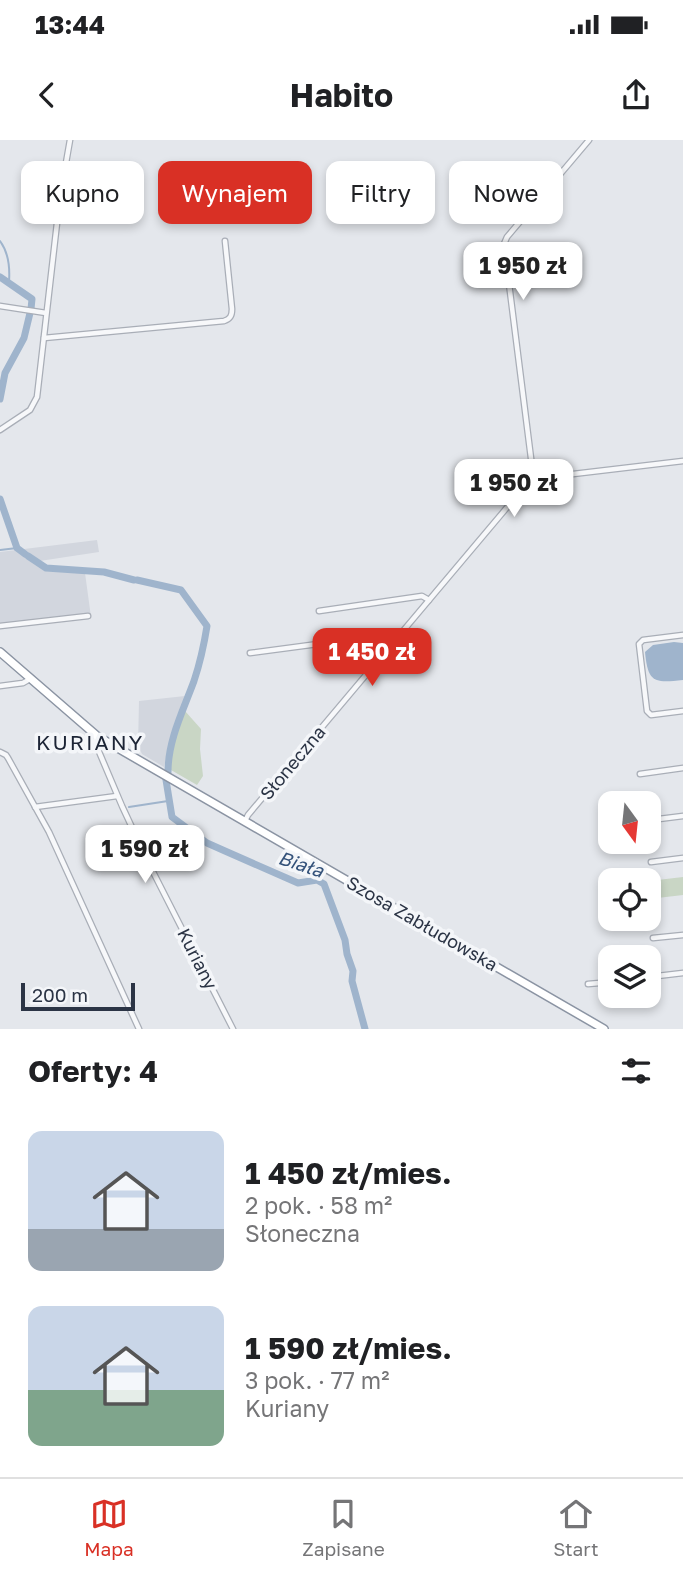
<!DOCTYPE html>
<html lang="pl">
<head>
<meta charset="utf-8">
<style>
	body { margin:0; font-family:"Golos Text",sans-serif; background:#f2f2f2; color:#202124; height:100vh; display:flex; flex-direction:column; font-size:26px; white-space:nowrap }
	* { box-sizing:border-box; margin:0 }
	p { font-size:23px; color:#757577 }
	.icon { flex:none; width:38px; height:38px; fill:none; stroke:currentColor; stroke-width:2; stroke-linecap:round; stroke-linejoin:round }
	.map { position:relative; height:889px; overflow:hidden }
	.drawer { display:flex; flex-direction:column; background:#fff; flex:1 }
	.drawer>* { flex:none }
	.guide { position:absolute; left:21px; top:21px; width:642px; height:63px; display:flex; gap:14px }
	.needle { width:46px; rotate:165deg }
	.buttons { position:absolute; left:598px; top:651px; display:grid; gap:14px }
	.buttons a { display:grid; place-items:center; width:63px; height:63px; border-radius:14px; background:#fff; box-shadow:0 4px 10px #0003; font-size:35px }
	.scale { position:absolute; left:21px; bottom:18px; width:114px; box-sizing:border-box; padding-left:7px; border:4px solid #2b3445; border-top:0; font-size:19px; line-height:24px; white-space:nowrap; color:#2b3445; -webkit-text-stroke:5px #f4f6f9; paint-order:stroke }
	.price { position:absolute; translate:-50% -60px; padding:0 16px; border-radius:14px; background:#fff; color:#222; font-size:23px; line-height:46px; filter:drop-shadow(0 2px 4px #0008) }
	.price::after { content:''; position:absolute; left:50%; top:42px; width:21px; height:16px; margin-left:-10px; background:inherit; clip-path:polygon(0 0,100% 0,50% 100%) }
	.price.current { background:#d93025; color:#fff }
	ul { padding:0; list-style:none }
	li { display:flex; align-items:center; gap:21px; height:175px; padding:0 28px }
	li span { display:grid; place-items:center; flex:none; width:196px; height:140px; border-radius:14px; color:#555 }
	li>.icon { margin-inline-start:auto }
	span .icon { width:84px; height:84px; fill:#fffc; stroke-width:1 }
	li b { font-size:30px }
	h2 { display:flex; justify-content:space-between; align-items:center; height:84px; padding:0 28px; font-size:30px }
	.pill { padding:0 24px; border-radius:14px; background:#fff; box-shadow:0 4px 10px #0003; font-size:24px; line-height:63px }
	.pill.current { background:#d93025; color:#fff }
	.status { display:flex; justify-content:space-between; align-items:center; height:49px; padding:0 35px; background:#fff; direction:ltr }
	.status svg { height:19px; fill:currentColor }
	header { display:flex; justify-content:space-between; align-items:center; height:91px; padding:0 28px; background:#fff; font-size:32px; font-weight:700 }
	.tab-bar { display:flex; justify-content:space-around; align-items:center; height:98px; border-top:2px solid #e0e0e0; background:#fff; font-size:19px; color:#757577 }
	.tab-bar a { display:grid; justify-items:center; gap:4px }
	.tab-bar .current { color:#d93025 }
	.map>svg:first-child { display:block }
	.built { fill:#d2d6de }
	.green { fill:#c9d6c5 }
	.water { fill:#9fb4cc }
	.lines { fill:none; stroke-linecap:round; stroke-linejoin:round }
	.stream { stroke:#9fb4cc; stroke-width:2 }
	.river { stroke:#9fb4cc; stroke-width:7 }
	.minor-casing { stroke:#a9aeb7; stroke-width:7 }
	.highway-casing { stroke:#8b94a3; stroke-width:10 }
	.minor { stroke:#f7f8fa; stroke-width:4.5 }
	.highway { stroke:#fff; stroke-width:7 }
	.labels { text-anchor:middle; stroke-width:7; stroke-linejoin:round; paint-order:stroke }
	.street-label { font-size:18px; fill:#2b3445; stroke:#f4f6f9 }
	.water-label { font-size:19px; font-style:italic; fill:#34527a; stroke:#f4f6f9 }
	.quarter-label { font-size:21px; letter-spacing:2px; fill:#1d2536; stroke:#f4f6f9 }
</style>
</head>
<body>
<div class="status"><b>13:44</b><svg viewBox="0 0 49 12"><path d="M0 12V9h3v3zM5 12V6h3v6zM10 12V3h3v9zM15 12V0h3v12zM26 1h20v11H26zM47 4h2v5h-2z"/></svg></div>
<header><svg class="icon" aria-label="back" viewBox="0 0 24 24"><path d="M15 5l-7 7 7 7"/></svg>Habito<svg class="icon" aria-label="share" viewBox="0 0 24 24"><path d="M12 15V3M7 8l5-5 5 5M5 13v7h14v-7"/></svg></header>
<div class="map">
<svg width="683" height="889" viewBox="0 0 683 889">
	<rect width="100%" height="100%" fill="#e4e7ec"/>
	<g class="built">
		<path d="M89,26L84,61L65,58L64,54L67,35Z"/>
		<path d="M97,400L99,412L33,422L47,431L85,433L91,477L0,489V412Z"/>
		<path d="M185,556L167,612L164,627L142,614L138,606L139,561Z"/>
	</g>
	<g class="green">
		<path d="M185,571L201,589L200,609L203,636L197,645L171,630C169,609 177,590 185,571Z"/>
		<path d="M683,737V755L649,759V741Z"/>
	</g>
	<path class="water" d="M674,502L683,503V540C654,543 648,543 645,512L653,505Z"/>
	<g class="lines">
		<g class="stream">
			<path d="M0,101C9,113 10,128 9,142"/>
			<path d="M0,410L17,408"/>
			<path d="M129,667L168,661"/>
		</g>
		<g class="river">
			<path d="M0,137L32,159L31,169"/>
			<path d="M0,259L5,233L24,198L30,173"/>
			<path d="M0,359L17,408L25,414"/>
			<path d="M28,416L46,428L104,432L134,440"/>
			<path d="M137,440L181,450L207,486C204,505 200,523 194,541C183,571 168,600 168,632"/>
			<path d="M166,640L172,677L207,703L225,711L298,743L317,740L324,744L345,800L347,814L353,831L352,841L365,889"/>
		</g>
		<g class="minor-casing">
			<g id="minor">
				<path d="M0,166L46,173"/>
				<path d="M44,198L224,181C230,179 232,176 232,169L225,101"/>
				<path d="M0,290L30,270L37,257L60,57L70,0"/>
				<path d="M531,339L533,334L504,104L507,97L589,0"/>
				<path d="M531,339L683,321"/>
				<path d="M319,471L422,456L429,460"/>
				<path d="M0,486L88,476"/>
				<path d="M683,495L643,500L639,504L647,571L651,575L683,571"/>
				<path d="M250,513L393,494L399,496"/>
				<path d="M0,546L23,543L30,539"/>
				<path d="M96,596L95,602L97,607L122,666L149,724L233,889"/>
				<path d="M0,612L6,615L8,618L49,692L139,889"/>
				<path d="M640,634L683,628"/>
				<path d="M35,667L117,656"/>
				<path d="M651,680L683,676"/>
				<path d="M245,681L248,675L531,339"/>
				<path d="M651,722L683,718"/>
				<path d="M653,798L683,795"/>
				<path d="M649,837L683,833"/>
				<path d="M588,844L611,842"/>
			</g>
		</g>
		<g class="highway-casing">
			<path id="highway" d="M0,512L97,596L604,889"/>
		</g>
		<use href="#minor" class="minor"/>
		<use href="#highway" class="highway"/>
	</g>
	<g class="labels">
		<g class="street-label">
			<text transform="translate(293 623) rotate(-50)" y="6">Słoneczna</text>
			<text transform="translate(422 784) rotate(30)" y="6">Szosa Zabłudowska</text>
			<text transform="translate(197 819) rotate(63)" y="6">Kuriany</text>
		</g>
		<g class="water-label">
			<text transform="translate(301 724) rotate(18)" y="7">Biała</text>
		</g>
		<g class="quarter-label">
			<text x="90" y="610">KURIANY</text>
		</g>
	</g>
</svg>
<div class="buttons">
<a><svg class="needle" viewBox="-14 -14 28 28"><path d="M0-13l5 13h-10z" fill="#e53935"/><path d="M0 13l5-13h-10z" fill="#757577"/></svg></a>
<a><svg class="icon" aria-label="locate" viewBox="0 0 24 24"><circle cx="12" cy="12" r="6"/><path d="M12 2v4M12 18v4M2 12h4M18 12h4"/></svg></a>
<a><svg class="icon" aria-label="layers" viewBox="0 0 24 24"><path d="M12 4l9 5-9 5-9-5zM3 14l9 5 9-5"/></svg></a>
</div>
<div class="scale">200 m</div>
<b class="price" style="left:523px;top:162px">1 950 zł</b>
<b class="price" style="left:514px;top:379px">1 950 zł</b>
<b class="price current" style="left:372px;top:548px">1 450 zł</b>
<b class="price" style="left:145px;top:745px">1 590 zł</b>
<div class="guide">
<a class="pill">Kupno</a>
<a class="pill current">Wynajem</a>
<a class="pill">Filtry</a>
<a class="pill">Nowe</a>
</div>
</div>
<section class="drawer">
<h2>Oferty: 4<svg class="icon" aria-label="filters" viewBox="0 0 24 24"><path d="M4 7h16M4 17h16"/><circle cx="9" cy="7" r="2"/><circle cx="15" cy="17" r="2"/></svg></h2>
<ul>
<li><span style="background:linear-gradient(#c9d6e8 70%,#9aa5b1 0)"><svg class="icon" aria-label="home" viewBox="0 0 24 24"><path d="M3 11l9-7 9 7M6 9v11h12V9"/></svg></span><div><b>1 450 zł/mies.</b><p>2 pok. · 58 m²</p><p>Słoneczna</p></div></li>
<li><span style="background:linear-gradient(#c9d6e8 60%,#7fa58c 0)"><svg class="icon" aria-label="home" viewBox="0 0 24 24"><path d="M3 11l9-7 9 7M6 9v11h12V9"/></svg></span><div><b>1 590 zł/mies.</b><p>3 pok. · 77 m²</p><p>Kuriany</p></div></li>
</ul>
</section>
<nav class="tab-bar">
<a class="current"><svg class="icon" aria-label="map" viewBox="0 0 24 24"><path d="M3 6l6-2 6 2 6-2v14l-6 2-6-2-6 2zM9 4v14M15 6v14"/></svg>Mapa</a>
<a><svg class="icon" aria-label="saved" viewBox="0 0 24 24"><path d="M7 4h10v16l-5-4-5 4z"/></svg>Zapisane</a>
<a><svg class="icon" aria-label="home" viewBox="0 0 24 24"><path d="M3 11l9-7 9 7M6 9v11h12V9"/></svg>Start</a>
</nav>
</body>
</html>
